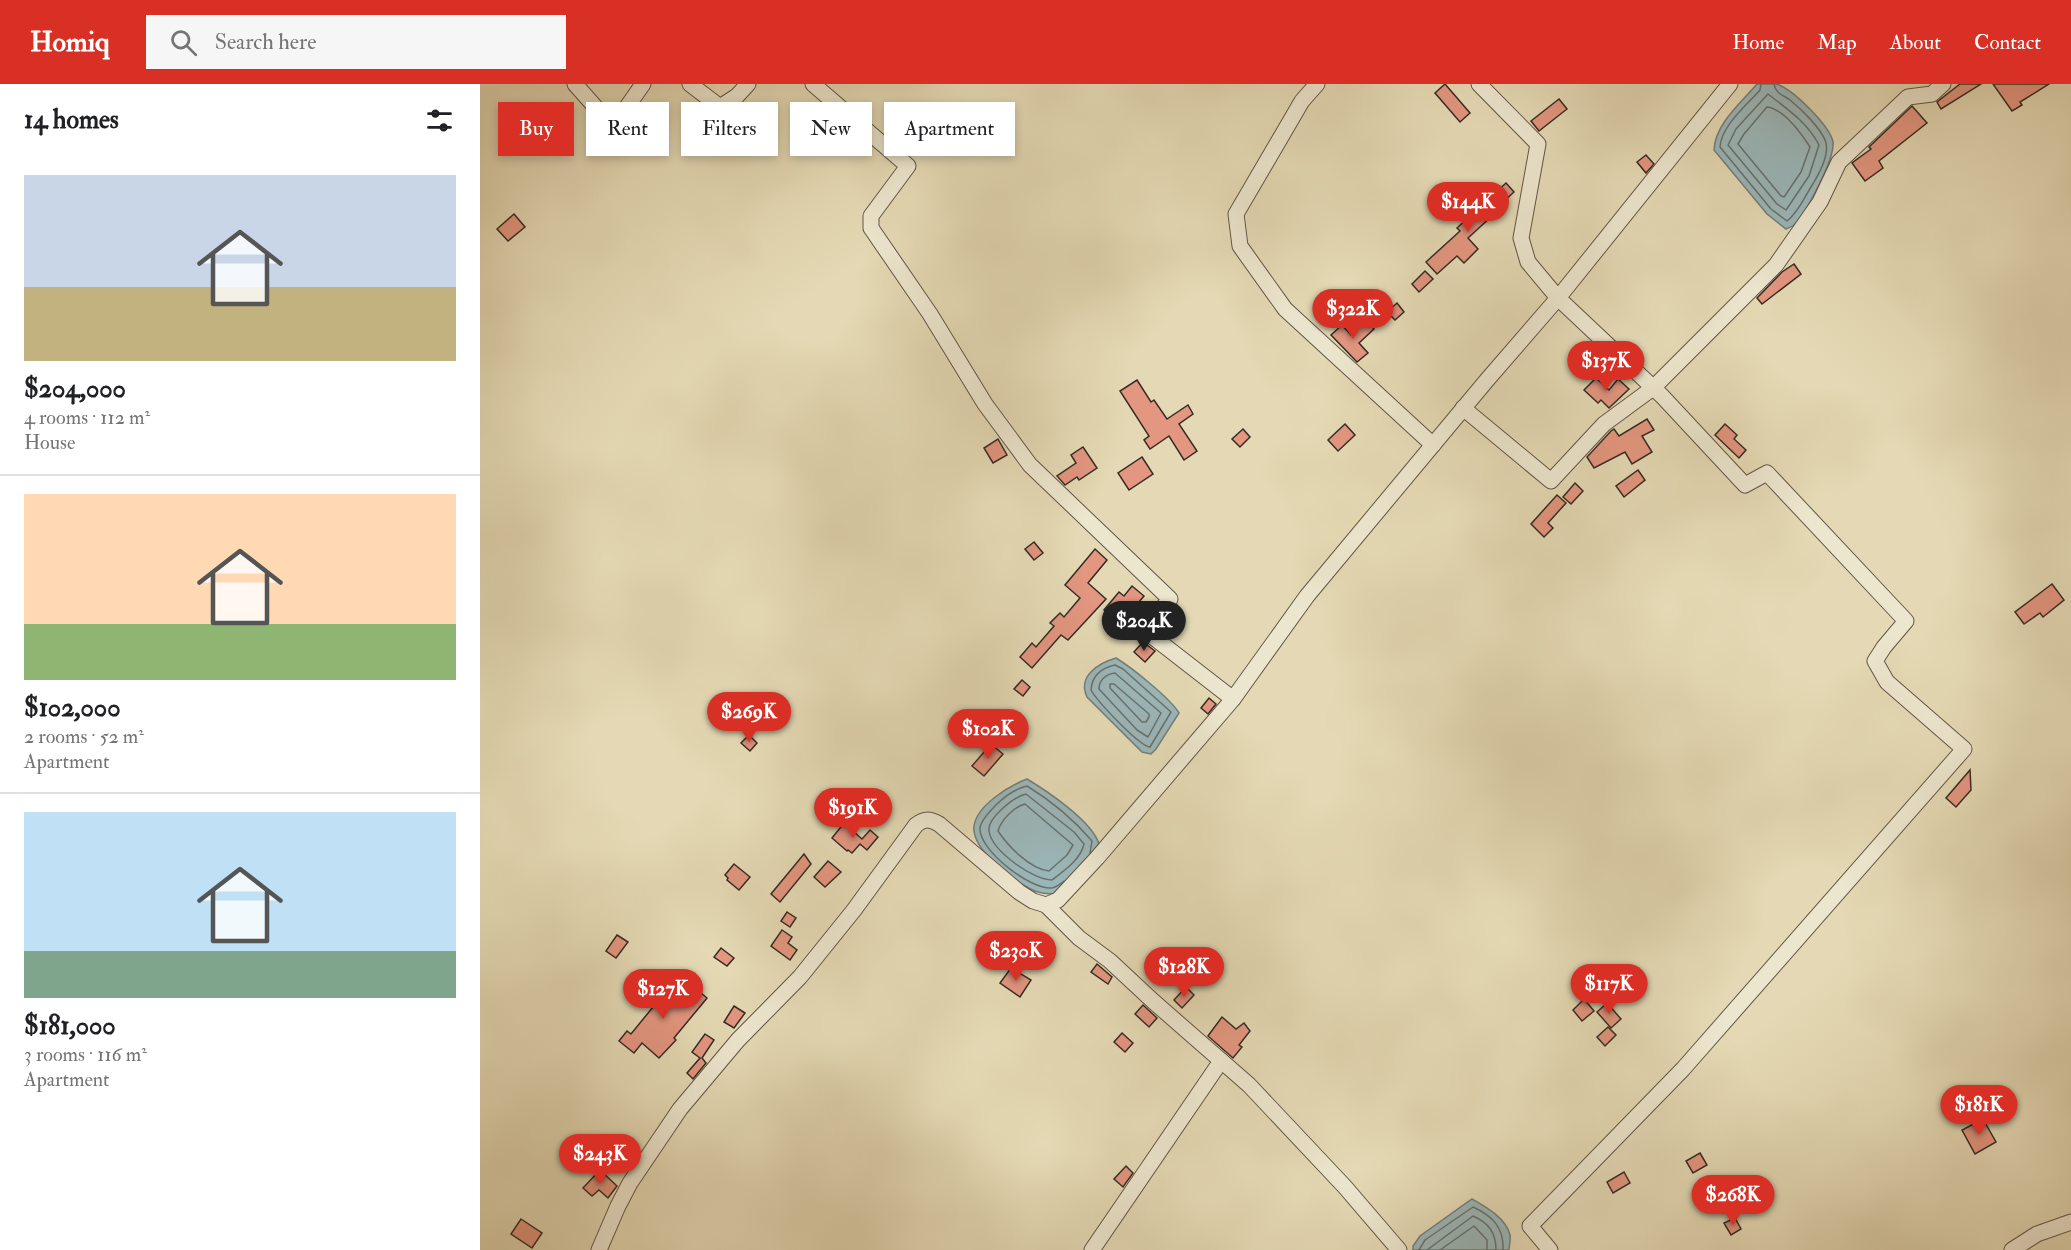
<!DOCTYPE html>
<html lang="en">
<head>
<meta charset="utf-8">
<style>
	body { margin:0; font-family:"IM FELL Double Pica",serif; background:#f6f6f6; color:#202124; height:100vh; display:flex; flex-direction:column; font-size:22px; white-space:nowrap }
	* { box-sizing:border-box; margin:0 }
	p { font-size:20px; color:#757577 }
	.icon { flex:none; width:33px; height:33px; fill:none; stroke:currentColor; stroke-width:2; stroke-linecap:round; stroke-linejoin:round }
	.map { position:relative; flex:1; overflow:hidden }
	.drawer { display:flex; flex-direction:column; background:#fff; width:480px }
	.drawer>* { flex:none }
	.guide { position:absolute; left:18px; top:18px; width:570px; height:54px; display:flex; gap:12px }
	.price { position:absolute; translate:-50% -51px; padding:0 14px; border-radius:21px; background:#d93025; color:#fff; font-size:20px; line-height:39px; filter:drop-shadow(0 2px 3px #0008) }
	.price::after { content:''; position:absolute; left:50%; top:36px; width:18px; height:14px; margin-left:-9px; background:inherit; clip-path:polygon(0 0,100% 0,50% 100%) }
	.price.current { background:#222; color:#fff }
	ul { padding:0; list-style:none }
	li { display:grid; align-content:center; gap:12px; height:318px; padding:0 24px }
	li+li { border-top:2px solid #e0e0e0 }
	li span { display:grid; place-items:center; height:186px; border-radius:0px; color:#555 }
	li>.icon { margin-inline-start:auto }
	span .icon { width:108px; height:108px; fill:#fffc; stroke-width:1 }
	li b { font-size:26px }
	h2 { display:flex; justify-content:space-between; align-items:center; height:72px; padding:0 24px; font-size:26px }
	.pill { padding:0 21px; border-radius:0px; background:#fff; box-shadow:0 3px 9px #0003; font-size:21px; line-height:54px }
	.pill.current { background:#d93025; color:#fff }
	header { display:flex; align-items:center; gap:36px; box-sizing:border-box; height:84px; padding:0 30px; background:#d93025; color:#fff }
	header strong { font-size:28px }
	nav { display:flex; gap:33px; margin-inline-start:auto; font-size:21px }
	.search { width:420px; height:54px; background:#f6f6f6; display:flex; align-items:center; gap:15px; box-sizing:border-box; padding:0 21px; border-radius:0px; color:#757577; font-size:22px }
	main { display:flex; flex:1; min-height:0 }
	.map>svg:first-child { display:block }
	.water { fill:#9bb7b9; stroke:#727f7d; stroke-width:1.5 }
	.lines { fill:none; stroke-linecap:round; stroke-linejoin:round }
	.shore { stroke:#68716e; stroke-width:1.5 }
	.building { fill:#e39680; stroke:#352b23; stroke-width:1.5 }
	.street-casing { stroke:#615647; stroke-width:17 }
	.street { stroke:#ede6ce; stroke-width:15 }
</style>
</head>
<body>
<header>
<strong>Homiq</strong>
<div class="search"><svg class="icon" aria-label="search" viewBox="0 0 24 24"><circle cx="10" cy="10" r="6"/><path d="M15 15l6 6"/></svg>Search here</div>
<nav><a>Home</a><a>Map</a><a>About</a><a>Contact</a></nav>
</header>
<main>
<section class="drawer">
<h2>14 homes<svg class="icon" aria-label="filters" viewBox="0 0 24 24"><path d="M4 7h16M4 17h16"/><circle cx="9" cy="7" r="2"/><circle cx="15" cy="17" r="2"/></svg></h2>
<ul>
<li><span style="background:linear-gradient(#c9d6e8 60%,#c2b280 0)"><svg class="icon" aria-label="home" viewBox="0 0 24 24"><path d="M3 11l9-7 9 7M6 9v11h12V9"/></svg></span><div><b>$204,000</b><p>4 rooms · 112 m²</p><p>House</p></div></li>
<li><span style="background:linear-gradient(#ffd9b3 70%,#8fb573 0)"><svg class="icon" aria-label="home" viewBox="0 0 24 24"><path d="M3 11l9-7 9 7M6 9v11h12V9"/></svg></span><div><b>$102,000</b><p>2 rooms · 52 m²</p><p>Apartment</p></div></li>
<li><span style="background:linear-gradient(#bfe0f5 75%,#7fa58c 0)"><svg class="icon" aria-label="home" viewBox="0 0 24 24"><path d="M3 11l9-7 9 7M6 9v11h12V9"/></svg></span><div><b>$181,000</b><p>3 rooms · 116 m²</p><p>Apartment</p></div></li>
</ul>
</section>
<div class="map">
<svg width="1591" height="1166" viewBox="0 0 1591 1166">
	<rect width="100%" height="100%" fill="#e4d9b4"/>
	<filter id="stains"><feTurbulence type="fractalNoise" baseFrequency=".00333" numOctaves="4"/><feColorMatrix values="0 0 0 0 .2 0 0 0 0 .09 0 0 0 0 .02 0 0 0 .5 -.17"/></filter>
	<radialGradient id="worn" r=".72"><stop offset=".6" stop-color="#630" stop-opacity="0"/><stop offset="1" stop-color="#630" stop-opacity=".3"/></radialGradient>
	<g class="water">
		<path d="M1277,0C1283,0 1290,0 1296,0C1312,4 1350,42 1353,58C1355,75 1326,129 1314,141C1311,143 1308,144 1306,145L1287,130L1234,66C1235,40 1261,19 1277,0Z"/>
		<path d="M636,574C651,583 690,614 699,629L676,665L671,670L662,668L607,613C597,592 619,579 636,574Z"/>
		<path d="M547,695C567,707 612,737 619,760L577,810C570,810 562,810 555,807C536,799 491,766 494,742C497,721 529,702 547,695Z"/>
		<path d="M992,1115C1006,1123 1026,1134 1030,1151C1031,1155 1029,1162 1029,1166H933V1162L940,1152Z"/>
	</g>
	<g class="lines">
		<g class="shore">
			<path d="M1281,0L1280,6C1267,21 1241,42 1240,63L1291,125L1307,137C1318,129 1324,114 1331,103C1338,92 1349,72 1346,59C1343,46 1320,24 1310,16C1303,11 1295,9 1294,0"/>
			<path d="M1288,10C1307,25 1327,38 1339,61L1329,92L1306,126L1297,120L1248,61L1256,45Z"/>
			<path d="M1287,23C1304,25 1321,49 1330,63L1321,88L1304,113L1301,112L1258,60L1264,50Z"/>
			<path d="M635,581L643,585L691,628L670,663C659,662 617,617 611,606C612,591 621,584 635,581Z"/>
			<path d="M635,589L681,629L668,653L657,646L619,605C619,596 626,590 635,589Z"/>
			<path d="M630,600H634L669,630V633L666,638H662L630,604Z"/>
			<path d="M546,710L594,748L604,760C601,775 584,787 572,796C553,796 512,767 509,747C507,734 534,713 546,710Z"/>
			<path d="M545,720L593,761L587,771L569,787C550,785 528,762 518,747C521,736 534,723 545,720Z"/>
			<path d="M584,797C580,800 577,803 572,804C551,806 499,767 500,744C501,736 510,727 516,721C525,712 534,705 547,702C570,716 594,736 612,757L610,769"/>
			<path d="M939,1166L945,1156L993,1123C1013,1132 1024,1144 1023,1166"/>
			<path d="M947,1166L993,1132C1009,1139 1016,1149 1016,1166"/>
			<path d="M960,1166L994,1142L1007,1156V1166"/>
		</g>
	</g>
	<g class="building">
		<path d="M965,0L990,29L980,38L955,9Z"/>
		<path d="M1480,0H1501L1461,25L1457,18Z"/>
		<path d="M1513,0H1569L1540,18L1542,21L1532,27Z"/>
		<path d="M1079,15L1087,25L1059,47L1051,37Z"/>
		<path d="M1432,22L1447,39L1399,77L1403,84L1385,97L1372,79L1391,65L1389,63Z"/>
		<path d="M1166,71L1174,80L1166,89L1157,78Z"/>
		<path d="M1026,99L1034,108L1010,130L1012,132L988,154L998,165L984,179L977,172L957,190L946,178L980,147L977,144Z"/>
		<path d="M34,130L45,143L28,157L17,145Z"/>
		<path d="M1314,180L1321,190L1282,220L1277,214L1302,188Z"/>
		<path d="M945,187L953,195L939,208L932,200Z"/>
		<path d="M917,219L924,228L915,236L907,228Z"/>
		<path d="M886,237L894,245L879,259L888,269L877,278L851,251L862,241L871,251Z"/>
		<path d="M1116,294L1129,306L1138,295L1149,305L1129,324L1121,316L1118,319L1104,306Z"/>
		<path d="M657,296L671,318L674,316L687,335L708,321L713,330L699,340L717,367L704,376L689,352L670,365L664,356L669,352L640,307Z"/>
		<path d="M1167,335L1174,346L1162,352L1172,368L1152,380L1145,368L1114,384L1107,373L1131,347L1134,345L1139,352Z"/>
		<path d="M865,340L875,351L858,367L848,356Z"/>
		<path d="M1245,340L1257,351L1254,355L1266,366L1259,374L1235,351Z"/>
		<path d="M763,345L770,353L760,363L752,355Z"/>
		<path d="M518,355L527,371L513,379L504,364Z"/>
		<path d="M603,363L617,384L599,396L597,393L585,401L577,392L596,379L591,371Z"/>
		<path d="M662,373L673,390L649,406L638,389Z"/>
		<path d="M1158,386L1165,396L1144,413L1136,402Z"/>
		<path d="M1095,399L1103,407L1091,420L1083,413Z"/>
		<path d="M1077,411L1086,419L1068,439L1073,444L1064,453L1051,440Z"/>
		<path d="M554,458L563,469L554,476L545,465Z"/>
		<path d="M615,465L627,476L608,499L626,515L588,556L581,551L552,584L540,573L552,559L556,563L574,542L570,539L580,529L584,533L600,514L585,501Z"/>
		<path d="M1572,500L1584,516L1563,533L1560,529L1544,540L1535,528Z"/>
		<path d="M652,502L664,512L640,540L624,526L639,508L644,512Z"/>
		<path d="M663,558L675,567L665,578L654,568Z"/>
		<path d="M542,596L550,603L543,612L534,605Z"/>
		<path d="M729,614L736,620L728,630L721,624Z"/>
		<path d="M269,651L277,659L270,667L261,659Z"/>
		<path d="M511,660L523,670L504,692L492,682Z"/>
		<path d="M1490,686L1491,706L1476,723L1466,714Z"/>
		<path d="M364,739L382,755L390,746L398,753L387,766L380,760L372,769L368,766L367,767L352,754Z"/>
		<path d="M324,770L331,780L300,818L291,810Z"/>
		<path d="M348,777L361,788L345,803L334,793Z"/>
		<path d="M254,780L270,793L259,806L247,796L248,794L245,791Z"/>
		<path d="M307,828L316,834L310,843L301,837Z"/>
		<path d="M302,846L312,853L308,859L317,866L310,876L291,862Z"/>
		<path d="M137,851L148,858L136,874L126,867Z"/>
		<path d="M241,864L254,874L247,882L234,873Z"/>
		<path d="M617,880L632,893L628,900L611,888Z"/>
		<path d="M531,884L551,896L540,913L520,899Z"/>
		<path d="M167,900L178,908L182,903L193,912L197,907L208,914L216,905L227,914L194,954L196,956L179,974L162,959L154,969L139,957L147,947L151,950L173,923L158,911Z"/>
		<path d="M706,903L714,911L702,924L694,916Z"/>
		<path d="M1104,915L1114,927L1102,937L1093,926Z"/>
		<path d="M1127,919L1141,935L1131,944L1117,928Z"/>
		<path d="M663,921L677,934L669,943L655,930Z"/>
		<path d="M254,922L265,929L254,944L244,938Z"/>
		<path d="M742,933L756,945L764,939L770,947L759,961L762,963L753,974L728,952Z"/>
		<path d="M1128,943L1136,951L1125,962L1117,953Z"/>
		<path d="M642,949L653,959L645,968L634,958Z"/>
		<path d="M225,950L234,956L222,974L226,979L213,995L207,989L220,974L212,968Z"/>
		<path d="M1503,1035L1516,1058L1495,1070L1482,1046Z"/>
		<path d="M1220,1069L1227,1081L1213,1089L1206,1077Z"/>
		<path d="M646,1082L653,1089L643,1103L634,1095Z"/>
		<path d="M120,1086L137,1102L128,1114L119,1106L112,1112L103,1104Z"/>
		<path d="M1144,1088L1150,1099L1133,1109L1127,1098Z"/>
		<path d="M1255,1134L1261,1145L1251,1151L1244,1139Z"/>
		<path d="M41,1135L62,1149L52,1164L31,1150Z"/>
	</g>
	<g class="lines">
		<g class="street-casing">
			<g id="street">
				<path d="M95,0L133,43L163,0"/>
				<path d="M210,0L240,23L257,12L268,0"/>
				<path d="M333,0L428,82L391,132V144L450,230L505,320L550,381L690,515L667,542L668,549L753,615"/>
				<path d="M837,0L822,17L756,130L760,162L805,225L953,361"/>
				<path d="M999,0L1058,60L1041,154L1048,178L1078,214L1182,312L1265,401L1287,389L1426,537L1404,563L1395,577L1407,598L1484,665L1203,985L1050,1142L1070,1166"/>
				<path d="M983,324L1071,397L1124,340L1173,304L1296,181L1340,118L1359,78L1428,13L1452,10L1463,0"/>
				<path d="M566,821L599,854L630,877L674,918L769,1001L865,1103L919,1166"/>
				<path d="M119,1166L138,1122L150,1099L200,1025L258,956L320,893L374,826L436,741C445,734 450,735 459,740L539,808L553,817L566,821L578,816L617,774L753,615L827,512L1007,296L1078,214L1250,0"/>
				<path d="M612,1166L741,977"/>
				<path d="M1532,1166L1557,1150L1591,1138"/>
			</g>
		</g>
		<use href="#street" class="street"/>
	</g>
	<rect width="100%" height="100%" filter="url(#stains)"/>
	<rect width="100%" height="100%" fill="url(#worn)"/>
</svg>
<b class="price" style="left:988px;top:149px">$144K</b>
<b class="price" style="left:873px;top:256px">$322K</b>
<b class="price" style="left:1126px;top:308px">$137K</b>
<b class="price current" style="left:664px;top:568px">$204K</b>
<b class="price" style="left:269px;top:659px">$269K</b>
<b class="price" style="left:508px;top:676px">$102K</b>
<b class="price" style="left:373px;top:755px">$191K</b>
<b class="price" style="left:536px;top:898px">$230K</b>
<b class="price" style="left:704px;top:914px">$128K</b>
<b class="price" style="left:1129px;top:931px">$117K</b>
<b class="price" style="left:183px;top:936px">$127K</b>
<b class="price" style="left:1499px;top:1052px">$181K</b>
<b class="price" style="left:120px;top:1101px">$243K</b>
<b class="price" style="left:1253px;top:1142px">$268K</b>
<div class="guide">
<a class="pill current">Buy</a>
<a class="pill">Rent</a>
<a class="pill">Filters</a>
<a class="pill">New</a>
<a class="pill">Apartment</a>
</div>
</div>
</main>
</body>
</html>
